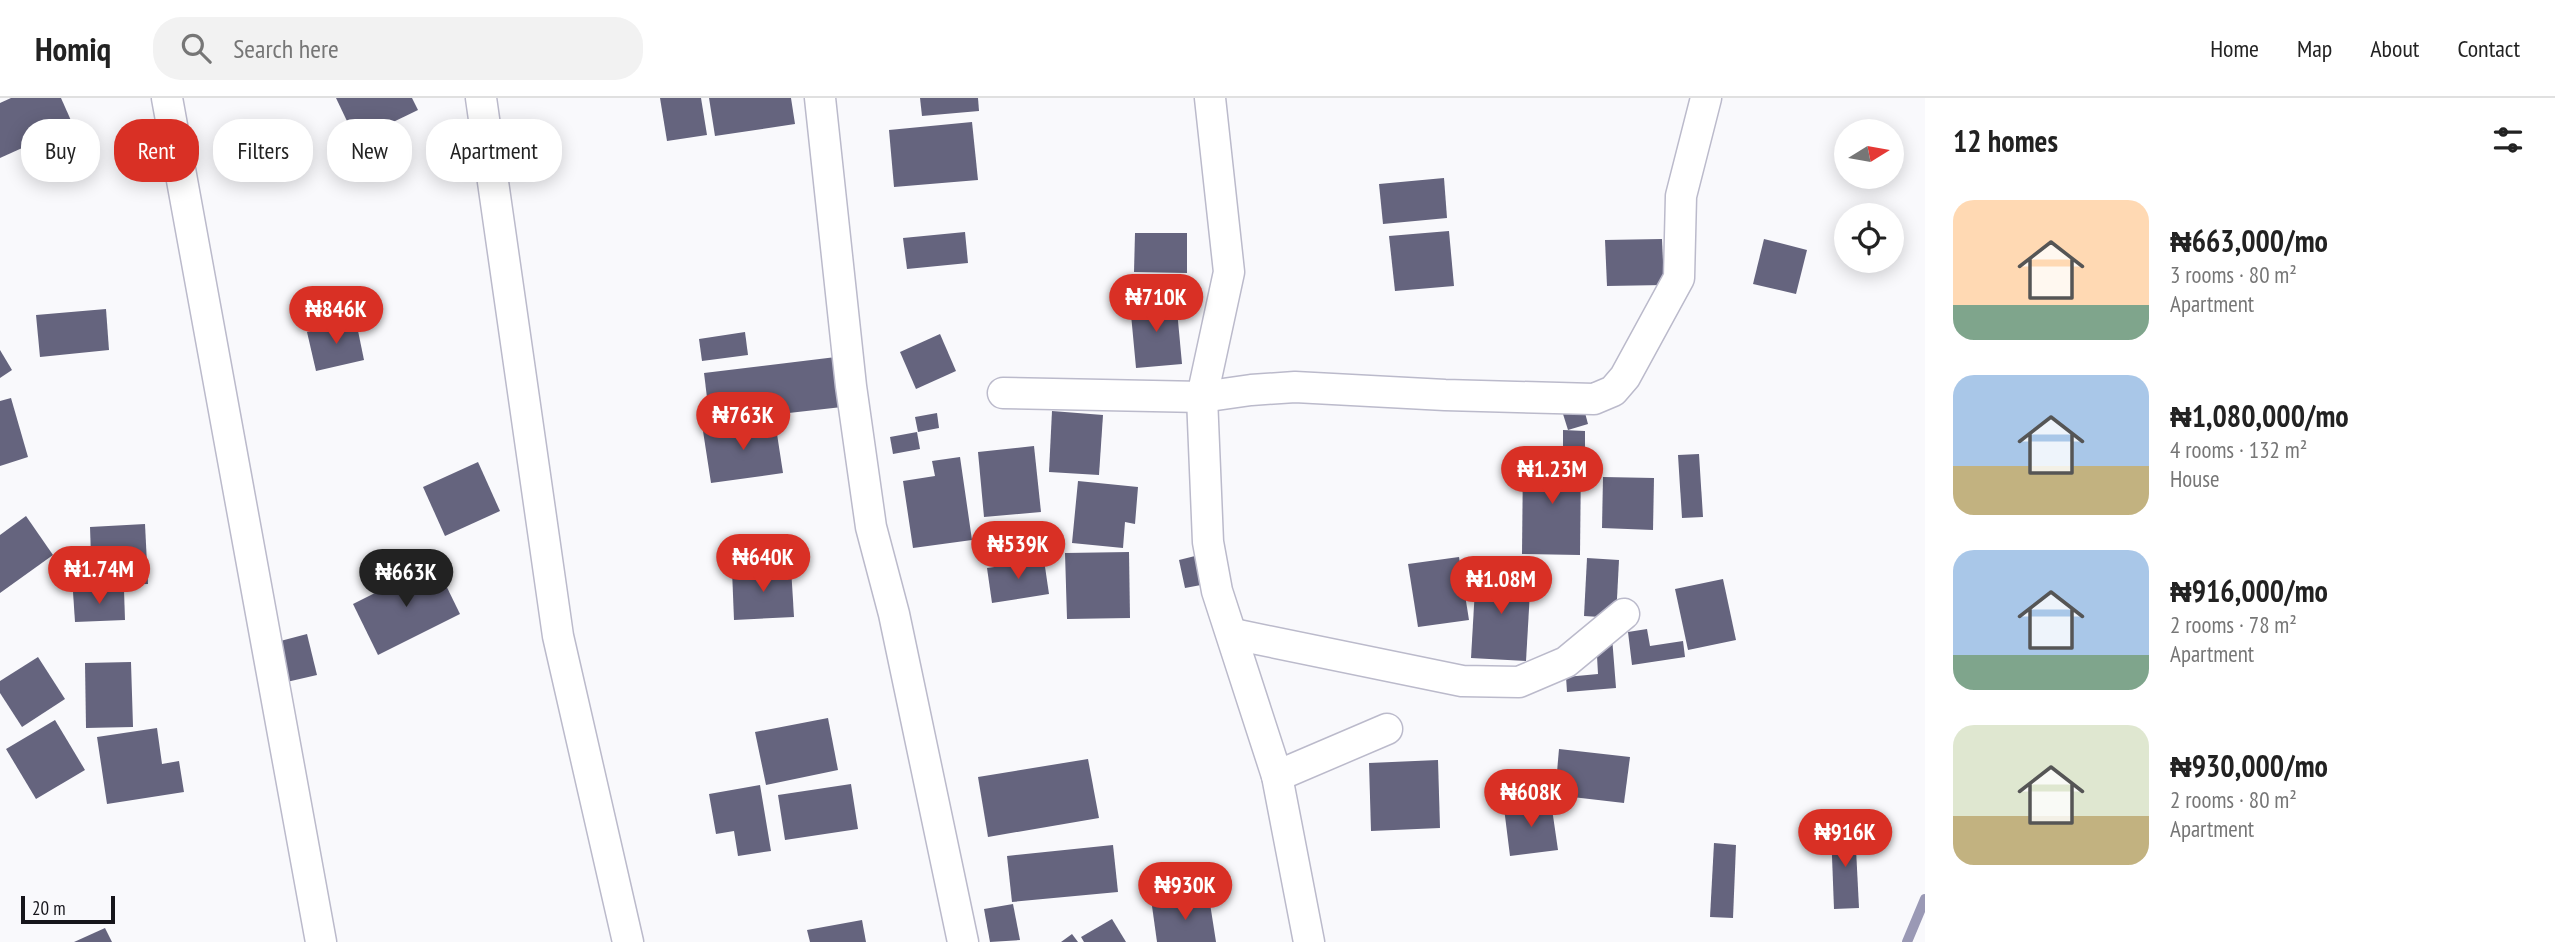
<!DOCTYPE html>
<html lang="en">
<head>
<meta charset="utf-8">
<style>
	body { margin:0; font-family:"PT Sans Narrow",sans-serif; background:#f2f2f2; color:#222; height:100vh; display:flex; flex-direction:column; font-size:26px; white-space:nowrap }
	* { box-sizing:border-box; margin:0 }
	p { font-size:23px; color:#767676 }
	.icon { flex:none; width:38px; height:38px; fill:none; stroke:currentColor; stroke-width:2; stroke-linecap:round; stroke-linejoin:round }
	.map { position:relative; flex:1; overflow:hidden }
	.panel { display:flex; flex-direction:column; background:#fff; width:630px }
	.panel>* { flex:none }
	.hud { position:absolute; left:21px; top:21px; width:665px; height:63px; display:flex; gap:14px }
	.needle { width:46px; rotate:79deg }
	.fabs { position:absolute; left:1834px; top:21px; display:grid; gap:14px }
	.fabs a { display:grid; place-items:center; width:70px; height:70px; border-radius:50%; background:#fff; box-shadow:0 4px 18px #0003; font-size:35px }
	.scale { position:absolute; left:21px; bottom:18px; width:94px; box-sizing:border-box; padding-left:7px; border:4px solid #16151b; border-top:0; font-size:19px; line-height:24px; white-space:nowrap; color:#16151b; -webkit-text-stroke:5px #f9f9fc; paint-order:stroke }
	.price { position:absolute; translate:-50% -60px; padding:0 16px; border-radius:24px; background:#d93025; color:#fff; font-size:23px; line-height:46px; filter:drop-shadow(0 2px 4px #0008) }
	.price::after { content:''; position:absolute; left:50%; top:42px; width:21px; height:16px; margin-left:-10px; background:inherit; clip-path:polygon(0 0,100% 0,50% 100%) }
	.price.active { background:#222; color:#fff }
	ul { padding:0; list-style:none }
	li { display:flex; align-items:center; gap:21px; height:175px; padding:0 28px }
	li span { display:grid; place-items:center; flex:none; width:196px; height:140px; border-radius:21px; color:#555 }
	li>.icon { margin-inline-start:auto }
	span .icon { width:84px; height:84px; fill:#fffc; stroke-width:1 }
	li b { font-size:30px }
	h2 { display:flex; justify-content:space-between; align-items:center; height:84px; padding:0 28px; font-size:30px }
	.chip { padding:0 24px; border-radius:28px; background:#fff; box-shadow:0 4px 18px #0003; font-size:24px; line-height:63px }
	.chip.active { background:#d93025; color:#fff }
	header { display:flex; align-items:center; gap:42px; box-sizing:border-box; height:98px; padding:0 35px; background:#fff; border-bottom:2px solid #e0e0e0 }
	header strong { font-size:33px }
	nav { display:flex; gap:38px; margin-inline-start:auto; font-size:24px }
	.search { width:490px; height:63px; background:#f2f2f2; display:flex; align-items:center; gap:18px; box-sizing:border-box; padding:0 24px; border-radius:28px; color:#767676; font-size:26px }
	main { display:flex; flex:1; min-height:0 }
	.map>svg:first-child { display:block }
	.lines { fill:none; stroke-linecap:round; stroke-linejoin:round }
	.stream { stroke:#9a99b5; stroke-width:10 }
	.building { fill:#65647e }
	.minor-casing { stroke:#bbbacb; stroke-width:33 }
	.minor { stroke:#fff; stroke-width:30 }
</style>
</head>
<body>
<header>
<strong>Homiq</strong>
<div class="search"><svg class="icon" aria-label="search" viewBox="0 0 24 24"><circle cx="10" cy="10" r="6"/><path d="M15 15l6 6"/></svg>Search here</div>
<nav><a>Home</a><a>Map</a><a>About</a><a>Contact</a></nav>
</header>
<main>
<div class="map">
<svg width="1925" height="844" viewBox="0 0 1925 844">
	<rect width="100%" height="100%" fill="#f9f9fc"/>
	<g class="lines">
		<path class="stream" d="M1907,844L1925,801"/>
	</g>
	<g class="building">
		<path d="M11,0H61L73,27L0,60V5Z"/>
		<path d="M336,0H412L418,12L356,42Z"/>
		<path d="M660,0H701L707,37L667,43Z"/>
		<path d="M709,0H791L795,26L715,38Z"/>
		<path d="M920,0H978L979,13L922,18Z"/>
		<path d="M972,24L978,82L894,89L889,32Z"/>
		<path d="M1444,80L1447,120L1383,126L1379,86Z"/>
		<path d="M1449,133L1454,188L1395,193L1389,138Z"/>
		<path d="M965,134L968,165L907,171L903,140Z"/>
		<path d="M1135,135H1187V175L1134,174Z"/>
		<path d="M1662,141L1664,187L1607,188L1605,142Z"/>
		<path d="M1764,141L1807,152L1796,196L1753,186Z"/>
		<path d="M1176,201L1182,266L1136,270L1130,206Z"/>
		<path d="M106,211L109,252L40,259L36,217Z"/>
		<path d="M356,223L364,262L316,273L307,234Z"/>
		<path d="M745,234L748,257L702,263L699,241Z"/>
		<path d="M940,236L956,273L916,291L900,254Z"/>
		<path d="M0,252L12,272L0,280Z"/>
		<path d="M836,259L842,309L710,324L704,275Z"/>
		<path d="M11,300L28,359L0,368V303Z"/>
		<path d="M1584,311L1588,326L1568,332L1563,316Z"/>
		<path d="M1052,313L1103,317L1099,377L1049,374Z"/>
		<path d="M937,315L939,330L918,334L915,319Z"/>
		<path d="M775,323L783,375L711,385L703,333Z"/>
		<path d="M1563,332L1585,333V360H1563Z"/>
		<path d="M917,334L920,351L893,356L890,339Z"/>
		<path d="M1034,348L1041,414L984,419L978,354Z"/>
		<path d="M1699,356L1703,419L1682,420L1678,357Z"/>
		<path d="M960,359L972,442L913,450L903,383L935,378L932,363Z"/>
		<path d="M1523,360L1581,361L1580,457L1522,456Z"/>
		<path d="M478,364L500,413L445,438L423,389Z"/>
		<path d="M1603,379L1654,380L1653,432L1602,430Z"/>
		<path d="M1078,383L1138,389L1135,426L1125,424L1123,450L1072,445Z"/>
		<path d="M26,418L53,457L0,495V437Z"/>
		<path d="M145,426L148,486L92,488L90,429Z"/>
		<path d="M1129,454L1130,520L1067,521L1065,455Z"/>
		<path d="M1195,458L1201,487L1185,490L1179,462Z"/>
		<path d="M1459,459L1469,522L1418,529L1408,466Z"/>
		<path d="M1587,460L1619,462L1616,520L1584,518Z"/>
		<path d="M1044,462L1049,496L992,505L987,470Z"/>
		<path d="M435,465L460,516L378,557L353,506Z"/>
		<path d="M791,469L794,519L734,522L732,472Z"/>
		<path d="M1476,473L1531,476L1526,563L1471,560Z"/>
		<path d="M1723,481L1736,542L1688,552L1675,491Z"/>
		<path d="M124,492L125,522L75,524L73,494Z"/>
		<path d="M1647,531L1650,548L1683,543L1685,559L1632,567L1628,534Z"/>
		<path d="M307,536L317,577L278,586L269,546Z"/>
		<path d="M1612,539L1616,590L1567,594L1566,579L1598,576L1596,540Z"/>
		<path d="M38,559L65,601L22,629L0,595V583Z"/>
		<path d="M131,564L133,629L86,630L85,565Z"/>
		<path d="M828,620L838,672L766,687L755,634Z"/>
		<path d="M55,622L85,672L36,701L6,651Z"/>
		<path d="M157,630L162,666L179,663L184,694L107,706L97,639Z"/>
		<path d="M1559,651L1630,659L1624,705L1555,697Z"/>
		<path d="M1088,661L1099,720L988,739L978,679Z"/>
		<path d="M1438,662L1440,730L1371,733L1369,665Z"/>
		<path d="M851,686L858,731L785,742L778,697Z"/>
		<path d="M760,687L771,753L738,758L734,733L716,736L709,696Z"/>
		<path d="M1551,704L1558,752L1510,758L1504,710Z"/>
		<path d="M1855,731L1859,810L1834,811L1831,732Z"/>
		<path d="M1714,745L1736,747L1733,820L1710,819Z"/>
		<path d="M1113,747L1118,794L1012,804L1007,758Z"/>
		<path d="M1209,799L1216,844H1157L1152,808Z"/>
		<path d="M1013,806L1020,842L990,844L984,811Z"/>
		<path d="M1112,821L1126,844H1084L1081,839Z"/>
		<path d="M862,822L866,844H810L807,832Z"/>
		<path d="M105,830L112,844H74Z"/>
		<path d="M1072,836L1078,844H1061Z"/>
	</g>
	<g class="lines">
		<g class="minor-casing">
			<g id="minor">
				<path d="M167,0L321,844"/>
				<path d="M481,0L558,538L628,844"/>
				<path d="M820,0L851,288L871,429L894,516L963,844"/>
				<path d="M1210,0L1229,174L1202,299L1208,444L1217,493L1277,678L1309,844"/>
				<path d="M1003,295L1202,299L1251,292L1295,289L1445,297L1594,301L1613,293L1625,279L1679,180L1681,98L1706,0"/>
				<path d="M1233,536L1462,583L1519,584L1566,564L1624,516"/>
				<path d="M1277,678L1387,631"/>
			</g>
		</g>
		<use href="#minor" class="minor"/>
	</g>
</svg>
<div class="fabs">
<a><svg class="needle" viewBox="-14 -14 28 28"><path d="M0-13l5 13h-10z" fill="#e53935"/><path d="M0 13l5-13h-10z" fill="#767676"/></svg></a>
<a><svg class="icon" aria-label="locate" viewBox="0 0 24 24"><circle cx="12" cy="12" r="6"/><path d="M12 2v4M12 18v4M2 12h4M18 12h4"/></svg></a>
</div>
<div class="scale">20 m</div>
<b class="price" style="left:1156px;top:236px">₦710K</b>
<b class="price" style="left:336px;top:248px">₦846K</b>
<b class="price" style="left:743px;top:354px">₦763K</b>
<b class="price" style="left:1552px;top:408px">₦1.23M</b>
<b class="price" style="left:1018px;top:483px">₦539K</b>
<b class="price" style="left:763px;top:496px">₦640K</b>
<b class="price" style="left:99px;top:508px">₦1.74M</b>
<b class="price active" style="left:406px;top:511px">₦663K</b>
<b class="price" style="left:1501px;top:518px">₦1.08M</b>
<b class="price" style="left:1531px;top:731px">₦608K</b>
<b class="price" style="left:1845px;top:771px">₦916K</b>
<b class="price" style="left:1185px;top:824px">₦930K</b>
<div class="hud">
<a class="chip">Buy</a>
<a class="chip active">Rent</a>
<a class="chip">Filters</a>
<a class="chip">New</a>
<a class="chip">Apartment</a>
</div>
</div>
<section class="panel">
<h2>12 homes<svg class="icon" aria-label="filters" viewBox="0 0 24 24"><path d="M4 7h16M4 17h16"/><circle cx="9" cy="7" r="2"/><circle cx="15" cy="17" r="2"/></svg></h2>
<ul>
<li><span style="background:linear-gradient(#ffd9b3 75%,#7fa58c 0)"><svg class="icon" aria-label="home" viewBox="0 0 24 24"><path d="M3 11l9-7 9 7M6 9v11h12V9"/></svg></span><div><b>₦663,000/mo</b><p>3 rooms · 80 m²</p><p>Apartment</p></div></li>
<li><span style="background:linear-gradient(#a9c7e8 65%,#c2b280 0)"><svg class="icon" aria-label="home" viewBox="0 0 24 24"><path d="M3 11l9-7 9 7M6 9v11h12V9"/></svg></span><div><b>₦1,080,000/mo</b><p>4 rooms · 132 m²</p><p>House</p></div></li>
<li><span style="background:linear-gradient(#a9c7e8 75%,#7fa58c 0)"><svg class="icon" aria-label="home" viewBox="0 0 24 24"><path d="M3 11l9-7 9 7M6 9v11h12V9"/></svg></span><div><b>₦916,000/mo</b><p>2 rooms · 78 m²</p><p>Apartment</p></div></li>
<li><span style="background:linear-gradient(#dfe7d0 65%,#c2b280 0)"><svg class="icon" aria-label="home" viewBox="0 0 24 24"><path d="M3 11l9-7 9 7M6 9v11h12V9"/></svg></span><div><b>₦930,000/mo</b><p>2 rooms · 80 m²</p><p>Apartment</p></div></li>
</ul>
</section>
</main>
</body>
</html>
